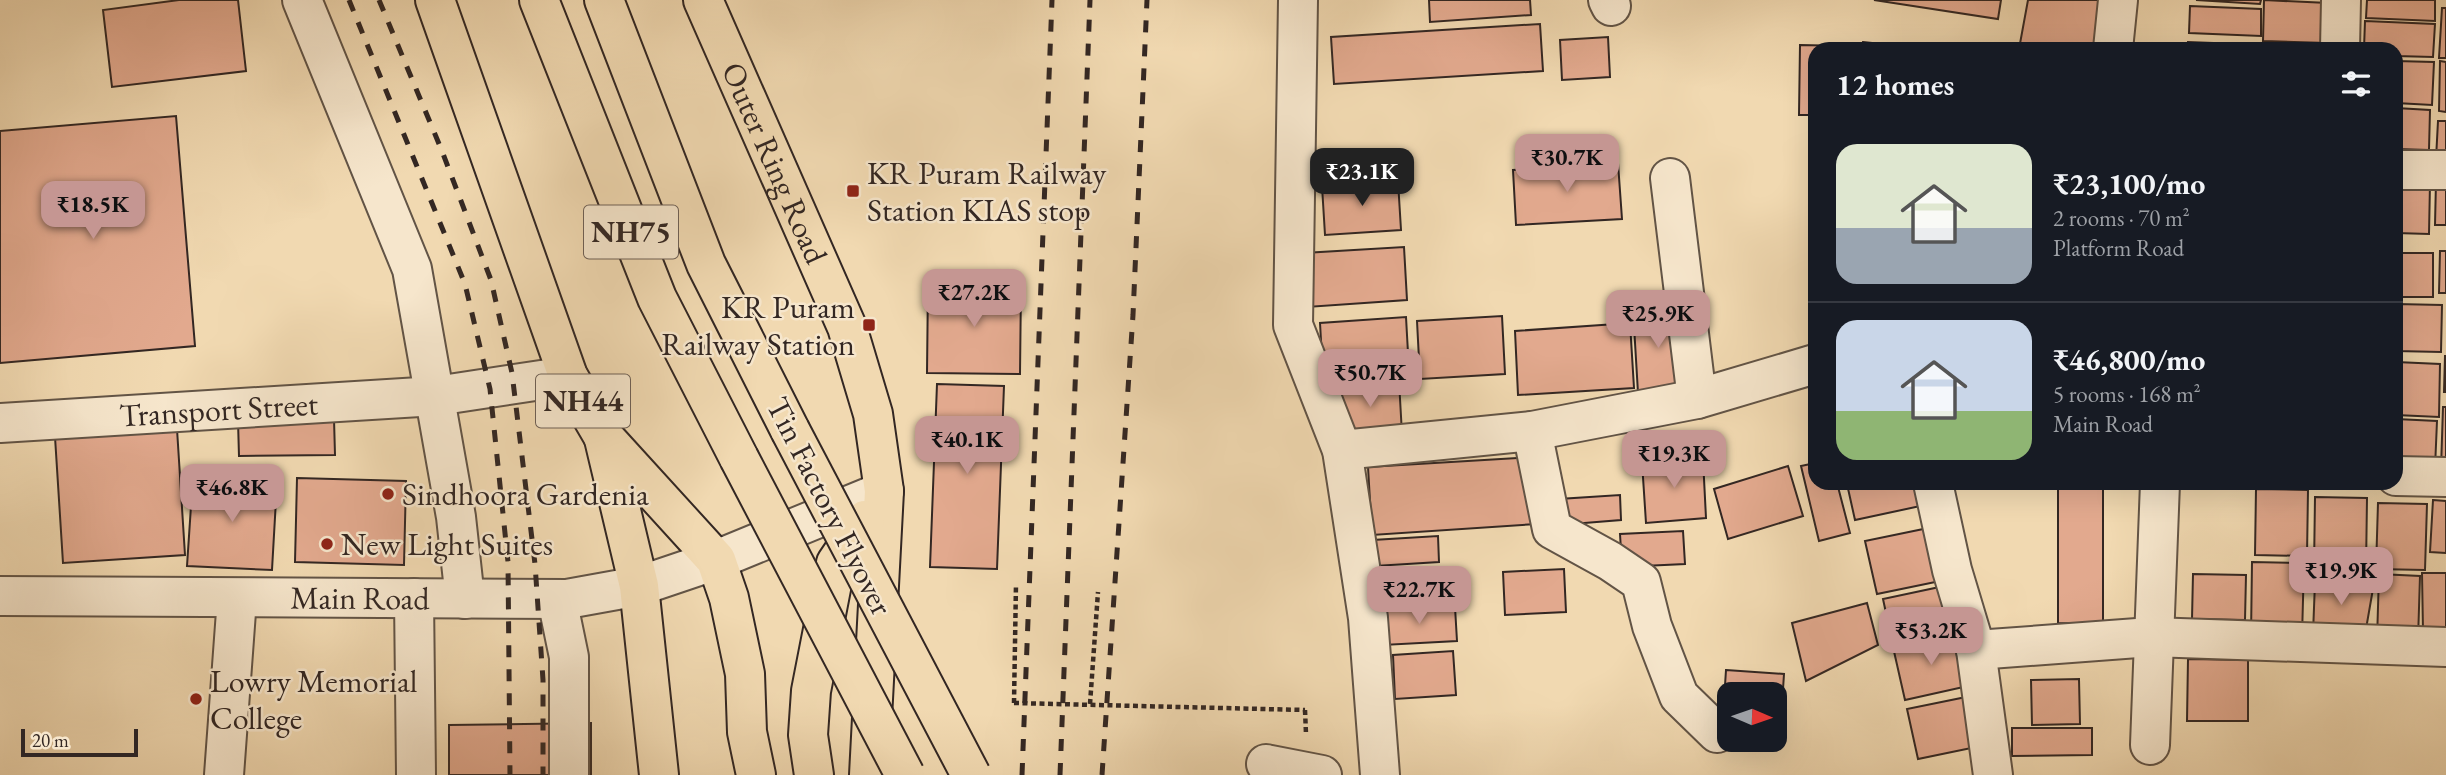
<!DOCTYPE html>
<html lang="en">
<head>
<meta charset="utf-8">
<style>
	body { margin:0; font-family:"EB Garamond",serif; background:#20242c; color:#f1f3f6; height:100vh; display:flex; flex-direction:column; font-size:26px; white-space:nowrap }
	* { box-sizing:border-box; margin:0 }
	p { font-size:23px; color:#9ea1a6 }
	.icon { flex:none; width:38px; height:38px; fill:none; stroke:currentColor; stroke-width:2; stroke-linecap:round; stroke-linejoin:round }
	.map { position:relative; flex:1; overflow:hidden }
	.side { position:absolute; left:1808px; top:42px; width:595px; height:448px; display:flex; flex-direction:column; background:#171b24; border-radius:21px; box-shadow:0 7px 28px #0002 }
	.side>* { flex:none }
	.needle { width:46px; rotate:92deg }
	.controls { position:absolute; left:1717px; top:682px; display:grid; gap:14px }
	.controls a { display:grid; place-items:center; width:70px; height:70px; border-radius:14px; background:#171b24; box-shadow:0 7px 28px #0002; font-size:35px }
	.scale { position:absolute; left:21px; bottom:18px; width:117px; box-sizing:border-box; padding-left:7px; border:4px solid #332723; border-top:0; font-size:19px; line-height:24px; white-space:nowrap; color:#332723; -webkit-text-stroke:5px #f6e6cc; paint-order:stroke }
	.price { position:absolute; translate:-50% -60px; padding:0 16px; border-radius:14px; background:#c59692; color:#111; font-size:23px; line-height:46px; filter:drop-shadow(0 2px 4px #0008) }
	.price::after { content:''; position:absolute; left:50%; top:42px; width:21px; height:16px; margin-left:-10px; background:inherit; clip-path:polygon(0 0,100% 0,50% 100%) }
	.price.active { background:#222; color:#fff }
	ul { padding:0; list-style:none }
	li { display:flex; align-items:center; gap:21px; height:175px; padding:0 28px }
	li+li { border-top:2px solid #363941 }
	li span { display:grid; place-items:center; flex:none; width:196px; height:140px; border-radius:21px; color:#555 }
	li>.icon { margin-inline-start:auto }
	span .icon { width:84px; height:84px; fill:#fffc; stroke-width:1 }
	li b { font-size:30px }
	h2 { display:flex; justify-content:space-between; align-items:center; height:84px; padding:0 28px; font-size:30px }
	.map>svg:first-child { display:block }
	.building { fill:#e2a98e; stroke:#332723; stroke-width:2 }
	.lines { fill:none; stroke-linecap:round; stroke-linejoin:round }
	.minor-casing { stroke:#625446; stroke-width:42 }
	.highway-casing { stroke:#332723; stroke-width:42 }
	.path { stroke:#332723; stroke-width:4.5; stroke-dasharray:5 3.5; stroke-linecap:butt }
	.minor { stroke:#f6e6cc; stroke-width:38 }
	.highway { stroke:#f1d9b1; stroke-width:38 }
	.rail { stroke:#332723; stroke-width:5; stroke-dasharray:12 12; stroke-linecap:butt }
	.highway-bridge-casing { stroke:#332723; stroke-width:42; stroke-linecap:butt }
	.path-bridge { stroke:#332723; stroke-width:4.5; stroke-dasharray:5 3.5; stroke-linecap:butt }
	.highway-bridge { stroke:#f1d9b1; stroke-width:38 }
	.poi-dot { fill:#8f2418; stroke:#f6e6cc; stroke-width:2.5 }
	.labels { text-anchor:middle; stroke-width:5; stroke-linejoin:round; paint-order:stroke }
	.shield { fill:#f6e6cc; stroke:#6e6056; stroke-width:2 }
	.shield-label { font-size:30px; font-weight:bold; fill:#332723 }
	.street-label { font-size:32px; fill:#332723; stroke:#f6e6cc }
	.poi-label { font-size:32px; fill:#332723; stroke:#f6e6cc; text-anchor:start }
</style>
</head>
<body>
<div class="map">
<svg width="2446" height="775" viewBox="0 0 2446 775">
	<rect width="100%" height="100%" fill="#f1d9b1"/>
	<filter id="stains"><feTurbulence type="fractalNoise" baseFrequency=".00286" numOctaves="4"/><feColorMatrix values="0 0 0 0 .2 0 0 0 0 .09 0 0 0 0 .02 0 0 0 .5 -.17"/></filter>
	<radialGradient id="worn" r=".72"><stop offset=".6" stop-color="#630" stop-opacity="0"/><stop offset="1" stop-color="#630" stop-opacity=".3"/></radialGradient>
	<g class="building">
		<path d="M179,0H238L246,71L112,87L103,10Z"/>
		<path d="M1429,0H1530L1531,15L1430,22Z"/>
		<path d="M1874,0H2001L1998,19Z"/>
		<path d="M2028,0H2105L2097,49H2019Z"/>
		<path d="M2196,0H2261L2260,4Z"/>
		<path d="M2264,0L2328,3L2327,43L2263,41Z"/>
		<path d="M2367,0H2435V21L2366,18Z"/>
		<path d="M2190,6L2261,9V36L2189,33Z"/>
		<path d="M2442,8H2446V58H2439Z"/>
		<path d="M2365,21L2435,24L2433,57L2396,56V49H2364Z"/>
		<path d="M1540,24L1543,71L1334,84L1331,37Z"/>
		<path d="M1608,37L1610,77L1562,80L1560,40Z"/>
		<path d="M1863,42L1917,48V49H1862Z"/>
		<path d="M2188,42L2264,45V49H2188Z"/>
		<path d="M1800,45L1847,46V49H1815V115H1799Z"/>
		<path d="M2396,61L2434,62L2432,105L2396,103Z"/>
		<path d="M2440,61L2446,62V112L2439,111Z"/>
		<path d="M2396,108L2430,110L2429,150L2396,149Z"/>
		<path d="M176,116L195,346L0,363V131Z"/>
		<path d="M2438,121H2446V159H2436Z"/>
		<path d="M1811,143H1815V180H1814Z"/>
		<path d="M1618,163L1622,219L1516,225L1513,170Z"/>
		<path d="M1398,181L1401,230L1325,235L1322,186Z"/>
		<path d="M2436,181H2446V225H2435Z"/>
		<path d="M2396,182L2430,183L2429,234L2396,233Z"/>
		<path d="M1404,247L1407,300L1307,307L1304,253Z"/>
		<path d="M2440,251H2446V293H2439Z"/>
		<rect x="2396" y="253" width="37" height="44"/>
		<path d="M928,283L1021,285L1020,374L927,373Z"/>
		<path d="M2396,304L2442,305L2441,352L2396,351Z"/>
		<path d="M1678,307L1684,391L1638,393L1633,309Z"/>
		<path d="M1502,316L1505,374L1420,379L1417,321Z"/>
		<path d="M1406,317L1408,353L1322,358L1320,323Z"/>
		<path d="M1630,323L1634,388L1518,395L1515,331Z"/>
		<path d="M2445,356H2446V392H2444Z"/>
		<path d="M2396,362L2440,364L2439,417L2396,415Z"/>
		<path d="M1399,381L1402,434L1341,438L1338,385Z"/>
		<path d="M937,384L1004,386L997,569L930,567Z"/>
		<path d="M2443,407H2446V469H2441Z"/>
		<path d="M334,419L335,455L239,456L238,421Z"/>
		<path d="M2396,419L2437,421L2435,468L2396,466Z"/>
		<path d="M177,429L185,555L63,563L55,437Z"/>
		<path d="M1533,457L1537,524L1372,535L1368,467Z"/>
		<path d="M1703,459L1706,518L1646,523L1642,462Z"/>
		<path d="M1815,463V483H1837L1850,533L1819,541L1801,466Z"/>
		<path d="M1788,466L1803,516L1728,539L1714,489Z"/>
		<path d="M193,476L277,482L272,570L187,566Z"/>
		<path d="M297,478L406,481L404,565L295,562Z"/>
		<path d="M1921,483L1925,505L1855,520L1847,484Z"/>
		<path d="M2103,488V624L2058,623V489Z"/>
		<path d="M2256,489L2308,490L2307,556L2255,555Z"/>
		<path d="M1620,495L1621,520L1560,525L1559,499Z"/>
		<path d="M2315,497L2367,498L2366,569L2314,568Z"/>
		<path d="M2433,500L2446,501V553L2430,552Z"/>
		<path d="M2378,503L2427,504L2425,570L2376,569Z"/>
		<path d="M1938,526L1950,579L1877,594L1865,541Z"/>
		<path d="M1683,531L1685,564L1622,567L1620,534Z"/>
		<path d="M1438,536L1439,562L1375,566L1373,540Z"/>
		<path d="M2252,562L2304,563L2302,637L2251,636Z"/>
		<path d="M1564,569L1566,612L1505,615L1503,572Z"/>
		<path d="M1452,570L1453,592L1384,596L1383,574Z"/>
		<path d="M2422,573H2446V633L2423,631Z"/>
		<path d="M2193,574L2246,575L2245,620L2192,619Z"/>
		<path d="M2379,574L2420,576L2418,640H2377Z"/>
		<path d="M2315,582L2374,583L2366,629L2313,634Z"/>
		<path d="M1949,585L1958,627L1892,641L1883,599Z"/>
		<path d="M1867,603L1878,645L1806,681L1792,623Z"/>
		<path d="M1455,607L1457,641L1383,645L1381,611Z"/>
		<path d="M1957,634L1968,686L1905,700L1893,647Z"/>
		<path d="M1453,651L1456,695L1395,699L1393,655Z"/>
		<path d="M2188,659L2248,660V721H2187Z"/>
		<path d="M1726,670L1784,674L1781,720H1774V695H1729V716H1723Z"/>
		<path d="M2079,679L2080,724L2032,725L2031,680Z"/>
		<path d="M1971,696L1981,746L1918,759L1907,709Z"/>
		<path d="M591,723V775H449V725Z"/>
		<path d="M2012,728H2092V755L2012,756Z"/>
	</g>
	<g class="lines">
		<g class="minor-casing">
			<g id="minor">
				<path d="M302,0L412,269L456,517L465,599"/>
				<path d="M1298,0L1293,325L1342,450L1368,618L1380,775"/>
				<path d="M1608,0L1611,6"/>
				<path d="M2113,49L2118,0"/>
				<path d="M2340,49L2341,0"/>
				<path d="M2396,170H2446"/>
				<path d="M1670,178L1697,399"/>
				<path id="s1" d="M0,423L436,396L568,376"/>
				<path d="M1532,431L1552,529L1610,561L1641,582L1652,626L1679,696L1717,733"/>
				<path d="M1342,450L1532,431L1697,399L1815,364"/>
				<path d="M2396,476L2446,477"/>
				<path d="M1933,483L1952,570L1976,650L1993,775"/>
				<path id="s2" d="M0,596L567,599L639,586L716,560L884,491"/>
				<path d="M414,598L416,775"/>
				<path d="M557,599L569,657V775"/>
				<path d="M1976,650L2151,637L2446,647"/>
				<path d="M2150,745L2160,483"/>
				<path d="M1266,764L1322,775"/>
				<path d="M224,775L237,598"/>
			</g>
		</g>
		<g class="highway-casing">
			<g id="highway">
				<path d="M435,0L568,376L603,436L716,560L729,598L745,674L747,732L756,775"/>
				<path d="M539,0L657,298L739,458"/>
				<path d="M604,0L706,264L790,430"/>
				<path id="s3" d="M703,0L847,327L873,414L884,491L869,775"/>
				<path d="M604,439L639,586L659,775"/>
				<path d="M814,775L808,735L811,691L836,563L865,520"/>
			</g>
		</g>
		<g class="path">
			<path d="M1014,703L1016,584"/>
			<path d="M1090,704L1098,592"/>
			<path d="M1305,710L1306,734"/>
		</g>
		<use href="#minor" class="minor"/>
		<use href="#highway" class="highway"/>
		<g class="rail">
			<path d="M349,0L465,284L490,389L508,562L510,775"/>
			<path d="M379,0L442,151L491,280L512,373L535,564L543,680V775"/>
			<path d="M1022,775L1052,0"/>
			<path d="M1060,775L1090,0"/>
			<path d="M1102,775L1133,315L1147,0"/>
		</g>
		<g class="highway-bridge-casing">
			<g id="highway-bridge">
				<path d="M790,430L971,775"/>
				<path d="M739,458L905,775"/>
			</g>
		</g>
		<path class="path-bridge" d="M1014,703L1305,710"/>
		<use href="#highway-bridge" class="highway-bridge"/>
	</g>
	<g class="poi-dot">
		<rect x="846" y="184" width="14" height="14" rx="3.5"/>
		<rect x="862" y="318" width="14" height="14" rx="3.5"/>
		<circle cx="388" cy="494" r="7"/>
		<circle cx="327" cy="544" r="7"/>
		<circle cx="196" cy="699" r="7"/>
	</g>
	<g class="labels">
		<g class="shield">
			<rect x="584" y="205.5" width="94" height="53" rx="5"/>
			<rect x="536" y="374.5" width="94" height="53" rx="5"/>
		</g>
		<g class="shield-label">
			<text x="631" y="242">NH75</text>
			<text x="583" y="411">NH44</text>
		</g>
		<g class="street-label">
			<text dy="11" stroke="none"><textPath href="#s3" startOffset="178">Outer Ring Road</textPath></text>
			<text dy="11" stroke="none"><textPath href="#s1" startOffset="219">Transport Street</textPath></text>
			<text transform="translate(830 506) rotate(63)" y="11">Tin Factory Flyover</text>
			<text dy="11" stroke="none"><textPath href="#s2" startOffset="360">Main Road</textPath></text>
		</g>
		<g class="poi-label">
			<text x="867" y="184">KR Puram Railway<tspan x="867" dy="37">Station KIAS stop</tspan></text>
			<text x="855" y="318" text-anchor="end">KR Puram<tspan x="855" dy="37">Railway Station</tspan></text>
			<text x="402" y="505">Sindhoora Gardenia</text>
			<text x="341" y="555">New Light Suites</text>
			<text x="210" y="692">Lowry Memorial<tspan x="210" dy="37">College</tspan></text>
		</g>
	</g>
	<rect width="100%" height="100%" filter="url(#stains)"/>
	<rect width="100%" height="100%" fill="url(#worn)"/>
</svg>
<div class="controls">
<a><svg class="needle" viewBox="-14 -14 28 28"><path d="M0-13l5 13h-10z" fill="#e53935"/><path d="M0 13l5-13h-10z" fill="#9ea1a6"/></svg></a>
</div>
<div class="scale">20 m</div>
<b class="price" style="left:1567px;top:194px">₹30.7K</b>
<b class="price active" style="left:1362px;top:208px">₹23.1K</b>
<b class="price" style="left:93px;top:241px">₹18.5K</b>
<b class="price" style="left:974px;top:329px">₹27.2K</b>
<b class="price" style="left:1658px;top:350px">₹25.9K</b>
<b class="price" style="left:1370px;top:409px">₹50.7K</b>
<b class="price" style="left:967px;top:476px">₹40.1K</b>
<b class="price" style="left:1674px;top:490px">₹19.3K</b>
<b class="price" style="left:232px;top:524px">₹46.8K</b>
<b class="price" style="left:2341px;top:607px">₹19.9K</b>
<b class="price" style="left:1419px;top:626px">₹22.7K</b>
<b class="price" style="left:1931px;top:667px">₹53.2K</b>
<section class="side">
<h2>12 homes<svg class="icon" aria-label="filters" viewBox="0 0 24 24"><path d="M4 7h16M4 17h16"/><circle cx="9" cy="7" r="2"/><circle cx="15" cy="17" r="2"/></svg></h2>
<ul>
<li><span style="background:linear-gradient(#dfe7d0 60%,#9aa5b1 0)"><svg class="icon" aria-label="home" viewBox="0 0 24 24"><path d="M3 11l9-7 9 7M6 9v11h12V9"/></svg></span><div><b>₹23,100/mo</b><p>2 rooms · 70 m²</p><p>Platform Road</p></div></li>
<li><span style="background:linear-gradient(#c9d6e8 65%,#8fb573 0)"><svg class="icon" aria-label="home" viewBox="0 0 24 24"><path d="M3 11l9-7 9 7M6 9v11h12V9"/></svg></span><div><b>₹46,800/mo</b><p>5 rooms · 168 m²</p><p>Main Road</p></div></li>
</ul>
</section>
</div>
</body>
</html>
